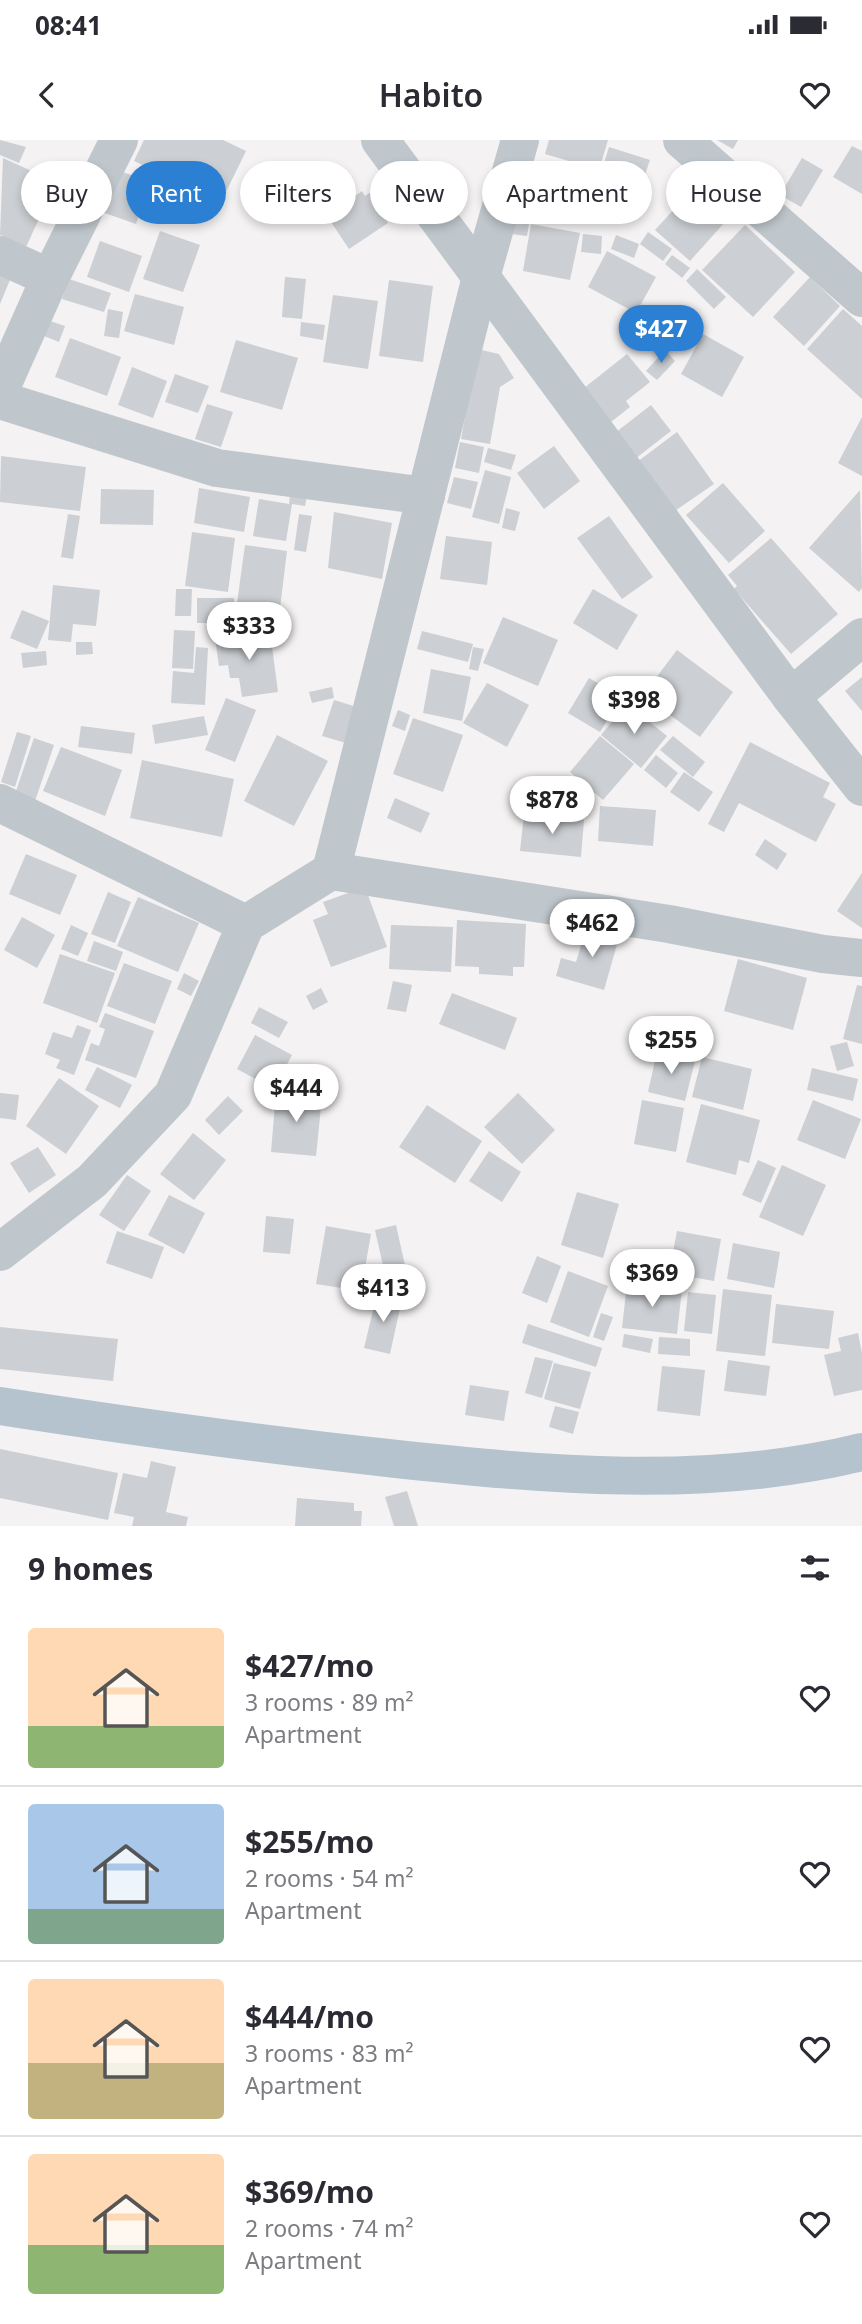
<!DOCTYPE html>
<html lang="en">
<head>
<meta charset="utf-8">
<style>
	body { margin:0; font-family:"Noto Sans",sans-serif; background:#f2f2f3; color:#2b2b33; height:100vh; display:flex; flex-direction:column; font-size:26px; white-space:nowrap }
	* { box-sizing:border-box; margin:0 }
	p { font-size:23px; color:#7c7c81 }
	.icon { flex:none; width:38px; height:38px; fill:none; stroke:currentColor; stroke-width:2; stroke-linecap:round; stroke-linejoin:round }
	.map { position:relative; height:1386px; overflow:hidden }
	.panel { display:flex; flex-direction:column; background:#fff; flex:1 }
	.panel>* { flex:none }
	.banner { position:absolute; left:21px; top:21px; width:821px; height:63px; display:flex; gap:14px }
	.price { position:absolute; translate:-50% -60px; padding:0 16px; border-radius:24px; background:#fff; color:#222; font-size:23px; line-height:46px; filter:drop-shadow(0 2px 4px #0008) }
	.price::after { content:''; position:absolute; left:50%; top:42px; width:21px; height:16px; margin-left:-10px; background:inherit; clip-path:polygon(0 0,100% 0,50% 100%) }
	.price.current { background:#2c80d4; color:#fff }
	ul { padding:0; list-style:none }
	li { display:flex; align-items:center; gap:21px; height:175px; padding:0 28px }
	li+li { border-top:2px solid #e1e1e2 }
	li span { display:grid; place-items:center; flex:none; width:196px; height:140px; border-radius:7px; color:#555 }
	li>.icon { margin-inline-start:auto }
	span .icon { width:84px; height:84px; fill:#fffc; stroke-width:1 }
	li b { font-size:30px }
	h2 { display:flex; justify-content:space-between; align-items:center; height:84px; padding:0 28px; font-size:30px }
	.pill { padding:0 24px; border-radius:32px; background:#fff; box-shadow:0 4px 10px #0003; font-size:24px; line-height:63px }
	.pill.current { background:#2c80d4; color:#fff }
	.status { display:flex; justify-content:space-between; align-items:center; height:49px; padding:0 35px; background:#fff; direction:ltr }
	.status svg { height:19px; fill:currentColor }
	header { display:flex; justify-content:space-between; align-items:center; height:91px; padding:0 28px; background:#fff; font-size:32px; font-weight:600 }
	.map>svg:first-child { display:block }
	.building { fill:#cccfd3 }
	.lines { fill:none; stroke-linecap:round; stroke-linejoin:round }
	.minor { stroke:#bfc7cd; stroke-width:38 }
	.major { stroke:#b4c3cd; stroke-width:38 }
</style>
</head>
<body>
<div class="status"><b>08:41</b><svg viewBox="0 0 49 12"><path d="M0 12V9h3v3zM5 12V6h3v6zM10 12V3h3v9zM15 12V0h3v12zM26 1h20v11H26zM47 4h2v5h-2z"/></svg></div>
<header><svg class="icon" aria-label="back" viewBox="0 0 24 24"><path d="M15 5l-7 7 7 7"/></svg>Habito<svg class="icon" aria-label="heart" viewBox="0 0 24 24"><path d="M12 20l-8-8c-3-5 5-10 8-4 3-6 11-1 8 4z"/></svg></header>
<div class="map">
<svg width="862" height="1386" viewBox="0 0 862 1386">
	<rect width="100%" height="100%" fill="#f4f2f2"/>
	<g class="building">
		<path d="M0,0L26,7L19,23L0,15Z"/>
		<path d="M144,0H223L246,11L221,62L134,21Z"/>
		<path d="M549,0H608L599,30L545,14Z"/>
		<path d="M717,0H738L733,9Z"/>
		<path d="M852,6L862,11V54L833,37Z"/>
		<path d="M609,7L650,20L641,46L601,33Z"/>
		<path d="M3,18L56,42L26,107L0,95Z"/>
		<path d="M802,18L823,30L801,67L780,55Z"/>
		<path d="M114,29L151,42L136,84L99,71Z"/>
		<path d="M699,42L734,72L690,121L655,90Z"/>
		<path d="M381,45L395,64L382,74L388,83L349,109L327,76L362,51L365,56Z"/>
		<path d="M514,77L530,78L527,96L511,94Z"/>
		<path d="M531,84L580,93L570,140L523,131Z"/>
		<path d="M745,85L795,132L753,177L702,130Z"/>
		<path d="M160,91L200,105L183,152L143,139Z"/>
		<path d="M648,92L672,109L663,121L640,104Z"/>
		<path d="M583,94L602,96L601,114L581,112Z"/>
		<path d="M616,95L639,104L634,118L611,109Z"/>
		<path d="M100,101L142,116L129,152L87,137Z"/>
		<path d="M607,111L656,137L636,173L588,147Z"/>
		<path d="M672,115L690,128L682,138L665,124Z"/>
		<path d="M697,129L726,157L714,169L686,141Z"/>
		<path d="M0,130L12,135L0,164Z"/>
		<path d="M285,137L306,139L302,179L282,177Z"/>
		<path d="M810,137L840,166L804,206L773,177Z"/>
		<path d="M69,139L111,153L104,172L62,159Z"/>
		<path d="M389,140L433,146L423,222L379,216Z"/>
		<path d="M135,154L184,167L174,205L124,191Z"/>
		<path d="M333,155L378,161L368,229L323,222Z"/>
		<path d="M108,169L123,172L119,198L104,196Z"/>
		<path d="M843,169L862,186V259L807,209Z"/>
		<path d="M50,181L65,186L59,202L44,196Z"/>
		<path d="M301,182L325,185L323,200L300,196Z"/>
		<path d="M703,194L744,217L722,257L681,234Z"/>
		<path d="M70,198L121,217L107,256L55,237Z"/>
		<path d="M236,200L298,218L282,270L220,252Z"/>
		<path d="M477,209L499,214L514,238L500,247L490,304L461,299Z"/>
		<path d="M665,210L675,221L657,240L646,231Z"/>
		<path d="M627,214L650,242L626,261L630,267L611,282L584,248Z"/>
		<path d="M132,227L167,241L153,278L118,265Z"/>
		<path d="M175,234L209,246L198,273L165,262Z"/>
		<path d="M207,264L233,272L221,307L195,299Z"/>
		<path d="M651,265L671,291L631,322L611,296Z"/>
		<path d="M862,277V336L838,323Z"/>
		<path d="M677,292L714,344L669,375L633,325Z"/>
		<path d="M460,302L484,307L479,333L455,328Z"/>
		<path d="M554,306L580,341L544,369L517,333Z"/>
		<path d="M488,308L516,315L511,330L484,322Z"/>
		<path d="M1,316L86,327L80,371L0,362Z"/>
		<path d="M485,330L511,337L499,384L472,377Z"/>
		<path d="M454,337L478,342L471,369L447,363Z"/>
		<path d="M723,343L765,391L729,423L686,375Z"/>
		<path d="M199,348L250,357L244,392L194,383Z"/>
		<path d="M101,349L154,350L153,385L100,384Z"/>
		<path d="M860,350L862,448L859,452L809,408Z"/>
		<path d="M290,354L307,356L305,366L292,364L286,401L253,396L259,359L289,364Z"/>
		<path d="M506,368L520,372L515,391L502,388Z"/>
		<path d="M334,372L392,383L382,439L328,428Z"/>
		<path d="M68,374L80,376L73,419L61,417Z"/>
		<path d="M299,374L312,376L306,412L294,410Z"/>
		<path d="M609,376L653,437L622,459L577,398Z"/>
		<path d="M192,392L235,398L228,452L185,446Z"/>
		<path d="M446,396L492,402L487,445L440,439Z"/>
		<path d="M771,398L838,474L791,514L734,449L737,446L728,435Z"/>
		<path d="M245,405L287,411L280,468L237,463Z"/>
		<path d="M53,445L100,450L96,486L73,484L71,502L48,500Z"/>
		<path d="M176,449H192L191,476H175Z"/>
		<path d="M593,449L638,475L617,510L573,483Z"/>
		<rect x="197" y="458" width="37" height="25"/>
		<path d="M243,469L286,471L285,487L243,484Z"/>
		<path d="M22,470L49,481L37,509L10,498Z"/>
		<path d="M503,477L558,500L538,546L483,523Z"/>
		<path d="M174,490L195,491L193,529L172,528Z"/>
		<path d="M270,491L278,552L242,557L239,538H230L228,525L219,526L215,498Z"/>
		<path d="M422,491L473,504L468,522L417,509Z"/>
		<path d="M76,502H92L93,514L76,515Z"/>
		<path d="M196,507L208,508L205,565L171,563L173,531L194,533Z"/>
		<path d="M473,507L484,509L478,531L469,529Z"/>
		<path d="M677,510L733,552L700,597L643,555Z"/>
		<path d="M46,511L47,525L23,528L21,513Z"/>
		<path d="M431,529L471,537L462,581L423,573Z"/>
		<path d="M862,537V571L845,551Z"/>
		<path d="M589,538L621,557L600,592L568,573Z"/>
		<path d="M487,543L529,565L507,607L463,583Z"/>
		<path d="M332,547L334,558L312,563L309,552Z"/>
		<path d="M226,558L256,570L235,622L205,610Z"/>
		<path d="M334,560L357,567L346,603L322,596Z"/>
		<path d="M627,564L667,596L641,628L601,595Z"/>
		<path d="M398,570L410,575L405,591L392,586Z"/>
		<path d="M204,576L208,595L155,604L152,585Z"/>
		<path d="M413,578L463,595L443,652L393,634Z"/>
		<path d="M81,586L135,593L132,614L78,607Z"/>
		<path d="M17,592L31,596L15,647L1,642Z"/>
		<path d="M277,595L328,621L294,686L244,661Z"/>
		<path d="M600,596L634,624L603,660L570,632Z"/>
		<path d="M673,596L705,622L693,637L660,610Z"/>
		<path d="M34,598L54,605L35,661L15,654Z"/>
		<path d="M750,602L830,643L823,657L836,664L816,702L739,663L724,692L708,684Z"/>
		<path d="M61,607L122,630L105,676L43,651Z"/>
		<path d="M656,615L678,633L666,648L644,630Z"/>
		<path d="M142,620L234,639L222,697L130,678Z"/>
		<path d="M684,632L713,652L699,672L670,652Z"/>
		<path d="M395,658L430,673L421,693L387,678Z"/>
		<path d="M600,666L656,670L653,706L598,701Z"/>
		<path d="M524,674L584,680L581,717L520,711Z"/>
		<path d="M765,699L787,714L777,730L755,715Z"/>
		<path d="M26,714L77,735L60,775L9,754Z"/>
		<path d="M862,733V788L837,771Z"/>
		<path d="M365,747L387,807L331,827L313,780L328,774L323,762Z"/>
		<path d="M108,752L131,762L115,803L91,794Z"/>
		<path d="M138,757L199,783L178,832L117,806Z"/>
		<path d="M22,777L55,795L37,828L4,810Z"/>
		<path d="M457,780L526,784L524,827H513V836L479,834V827L455,826Z"/>
		<path d="M71,785L88,793L78,816L61,809Z"/>
		<path d="M391,785L453,787L451,832L389,829Z"/>
		<path d="M587,785L620,794L604,850L556,836L561,818L576,822Z"/>
		<path d="M94,801L123,812L116,831L87,821Z"/>
		<path d="M60,814L115,833L97,883L43,863Z"/>
		<path d="M738,819L807,838L793,890L724,871Z"/>
		<path d="M124,823L172,841L155,884L107,866Z"/>
		<path d="M184,833L199,841L191,856L177,849Z"/>
		<path d="M393,841L412,845L406,872L387,869Z"/>
		<path d="M857,845L862,846V904L843,899Z"/>
		<path d="M321,848L328,862L313,870L306,856Z"/>
		<path d="M452,853L517,878L505,910L439,884Z"/>
		<path d="M259,867L288,882L279,898L251,883Z"/>
		<path d="M105,873L154,891L136,938L85,920L91,903L99,906L105,889L99,887Z"/>
		<path d="M77,885L91,890L74,935L56,928L60,920L45,914L53,892L72,898Z"/>
		<path d="M255,895L292,915L274,949L237,929Z"/>
		<path d="M847,902L854,926L837,931L830,906Z"/>
		<path d="M657,912L695,921L685,961L648,952Z"/>
		<path d="M702,917L752,929L743,970L692,957Z"/>
		<path d="M97,927L132,945L120,968L85,950Z"/>
		<path d="M812,928L858,939L853,961L807,950Z"/>
		<path d="M59,938L99,966L66,1014L26,986Z"/>
		<path d="M276,952L322,957L316,1016L271,1012Z"/>
		<path d="M0,953L19,955L16,980L0,978Z"/>
		<path d="M518,953L555,990L522,1024L484,987Z"/>
		<path d="M228,956L243,971L219,995L205,980Z"/>
		<path d="M642,960L684,968L676,1012L634,1004Z"/>
		<path d="M813,960L861,979L845,1019L797,1000Z"/>
		<path d="M701,964L760,980L749,1023L739,1020L736,1035L686,1022Z"/>
		<path d="M427,965L482,1001L455,1043L399,1007Z"/>
		<path d="M193,993L226,1020L194,1060L160,1034Z"/>
		<path d="M38,1007L56,1035L29,1053L10,1023Z"/>
		<path d="M489,1011L521,1032L502,1062L469,1041Z"/>
		<path d="M758,1020L776,1028L761,1063L742,1055Z"/>
		<path d="M782,1025L826,1045L803,1096L759,1077Z"/>
		<path d="M127,1035L151,1051L124,1091L99,1075Z"/>
		<path d="M577,1052L619,1064L603,1118L561,1105Z"/>
		<path d="M169,1055L205,1073L184,1114L148,1095Z"/>
		<path d="M266,1076L294,1079L290,1114L263,1112Z"/>
		<path d="M396,1085L408,1139L387,1143L375,1090Z"/>
		<path d="M326,1086L371,1094L361,1151L316,1144Z"/>
		<path d="M117,1091L164,1107L152,1139L106,1123Z"/>
		<path d="M677,1091L721,1099L714,1141L669,1133Z"/>
		<path d="M733,1103L780,1112L774,1148L727,1139Z"/>
		<path d="M537,1116L561,1126L547,1163L522,1153Z"/>
		<path d="M568,1131L608,1146L589,1197L550,1182Z"/>
		<path d="M627,1144L682,1149L677,1194L622,1188Z"/>
		<path d="M723,1149L772,1155L765,1216L716,1211Z"/>
		<path d="M688,1152L716,1155L712,1194L684,1191Z"/>
		<path d="M377,1154L402,1159L390,1214L364,1208Z"/>
		<path d="M776,1164L834,1171L829,1209L772,1203Z"/>
		<path d="M601,1173L613,1177L604,1201L593,1197Z"/>
		<path d="M528,1184L602,1208L596,1227L522,1203Z"/>
		<path d="M0,1187L118,1199L113,1241L0,1229Z"/>
		<path d="M858,1193L862,1213V1250L834,1256L824,1215L841,1211L838,1198Z"/>
		<path d="M624,1194L653,1199L650,1213L622,1207Z"/>
		<path d="M659,1197L690,1199V1216L658,1214Z"/>
		<path d="M535,1217L553,1221L542,1258L525,1253Z"/>
		<path d="M728,1220L770,1226L766,1256L724,1251Z"/>
		<path d="M554,1223L591,1232L580,1269L544,1259Z"/>
		<path d="M662,1226L705,1230L700,1276L657,1271Z"/>
		<path d="M470,1245L509,1251L504,1281L465,1275Z"/>
		<path d="M555,1266L579,1272L573,1294L549,1287Z"/>
		<path d="M0,1309L118,1333L108,1380L0,1358Z"/>
		<path d="M151,1321L176,1327L166,1372L188,1377L186,1386H132L134,1377L114,1373L123,1333L147,1338Z"/>
		<path d="M407,1351L418,1386H394L385,1357Z"/>
		<path d="M297,1358L354,1363V1371H362L361,1386H295Z"/>
	</g>
	<g class="lines">
		<g class="minor">
			<path d="M380,0L791,557L862,647"/>
			<path d="M682,0L862,158"/>
			<path d="M0,115L50,138"/>
			<path d="M0,250L50,138L119,0"/>
			<path d="M0,260L217,328L426,356"/>
			<path d="M791,557L862,497"/>
			<path d="M0,663L246,784"/>
			<path d="M331,731L669,784L823,814L862,818"/>
			<path d="M0,1112L92,1041L173,955L246,784L331,731L481,137L520,0"/>
		</g>
		<path class="major" d="M0,1266C129,1286 258,1304 388,1318C544,1335 708,1350 862,1312"/>
	</g>
</svg>
<b class="price current" style="left:661px;top:225px">$427</b>
<b class="price" style="left:249px;top:522px">$333</b>
<b class="price" style="left:634px;top:596px">$398</b>
<b class="price" style="left:552px;top:696px">$878</b>
<b class="price" style="left:592px;top:819px">$462</b>
<b class="price" style="left:671px;top:936px">$255</b>
<b class="price" style="left:296px;top:984px">$444</b>
<b class="price" style="left:652px;top:1169px">$369</b>
<b class="price" style="left:383px;top:1184px">$413</b>
<div class="banner">
<a class="pill">Buy</a>
<a class="pill current">Rent</a>
<a class="pill">Filters</a>
<a class="pill">New</a>
<a class="pill">Apartment</a>
<a class="pill">House</a>
</div>
</div>
<section class="panel">
<h2>9 homes<svg class="icon" aria-label="filters" viewBox="0 0 24 24"><path d="M4 7h16M4 17h16"/><circle cx="9" cy="7" r="2"/><circle cx="15" cy="17" r="2"/></svg></h2>
<ul>
<li><span style="background:linear-gradient(#ffd9b3 70%,#8fb573 0)"><svg class="icon" aria-label="home" viewBox="0 0 24 24"><path d="M3 11l9-7 9 7M6 9v11h12V9"/></svg></span><div><b>$427/mo</b><p>3 rooms · 89 m²</p><p>Apartment</p></div><svg class="icon" aria-label="heart" viewBox="0 0 24 24"><path d="M12 20l-8-8c-3-5 5-10 8-4 3-6 11-1 8 4z"/></svg></li>
<li><span style="background:linear-gradient(#a9c7e8 75%,#7fa58c 0)"><svg class="icon" aria-label="home" viewBox="0 0 24 24"><path d="M3 11l9-7 9 7M6 9v11h12V9"/></svg></span><div><b>$255/mo</b><p>2 rooms · 54 m²</p><p>Apartment</p></div><svg class="icon" aria-label="heart" viewBox="0 0 24 24"><path d="M12 20l-8-8c-3-5 5-10 8-4 3-6 11-1 8 4z"/></svg></li>
<li><span style="background:linear-gradient(#ffd9b3 60%,#c2b280 0)"><svg class="icon" aria-label="home" viewBox="0 0 24 24"><path d="M3 11l9-7 9 7M6 9v11h12V9"/></svg></span><div><b>$444/mo</b><p>3 rooms · 83 m²</p><p>Apartment</p></div><svg class="icon" aria-label="heart" viewBox="0 0 24 24"><path d="M12 20l-8-8c-3-5 5-10 8-4 3-6 11-1 8 4z"/></svg></li>
<li><span style="background:linear-gradient(#ffd9b3 65%,#8fb573 0)"><svg class="icon" aria-label="home" viewBox="0 0 24 24"><path d="M3 11l9-7 9 7M6 9v11h12V9"/></svg></span><div><b>$369/mo</b><p>2 rooms · 74 m²</p><p>Apartment</p></div><svg class="icon" aria-label="heart" viewBox="0 0 24 24"><path d="M12 20l-8-8c-3-5 5-10 8-4 3-6 11-1 8 4z"/></svg></li>
</ul>
</section>
</body>
</html>
